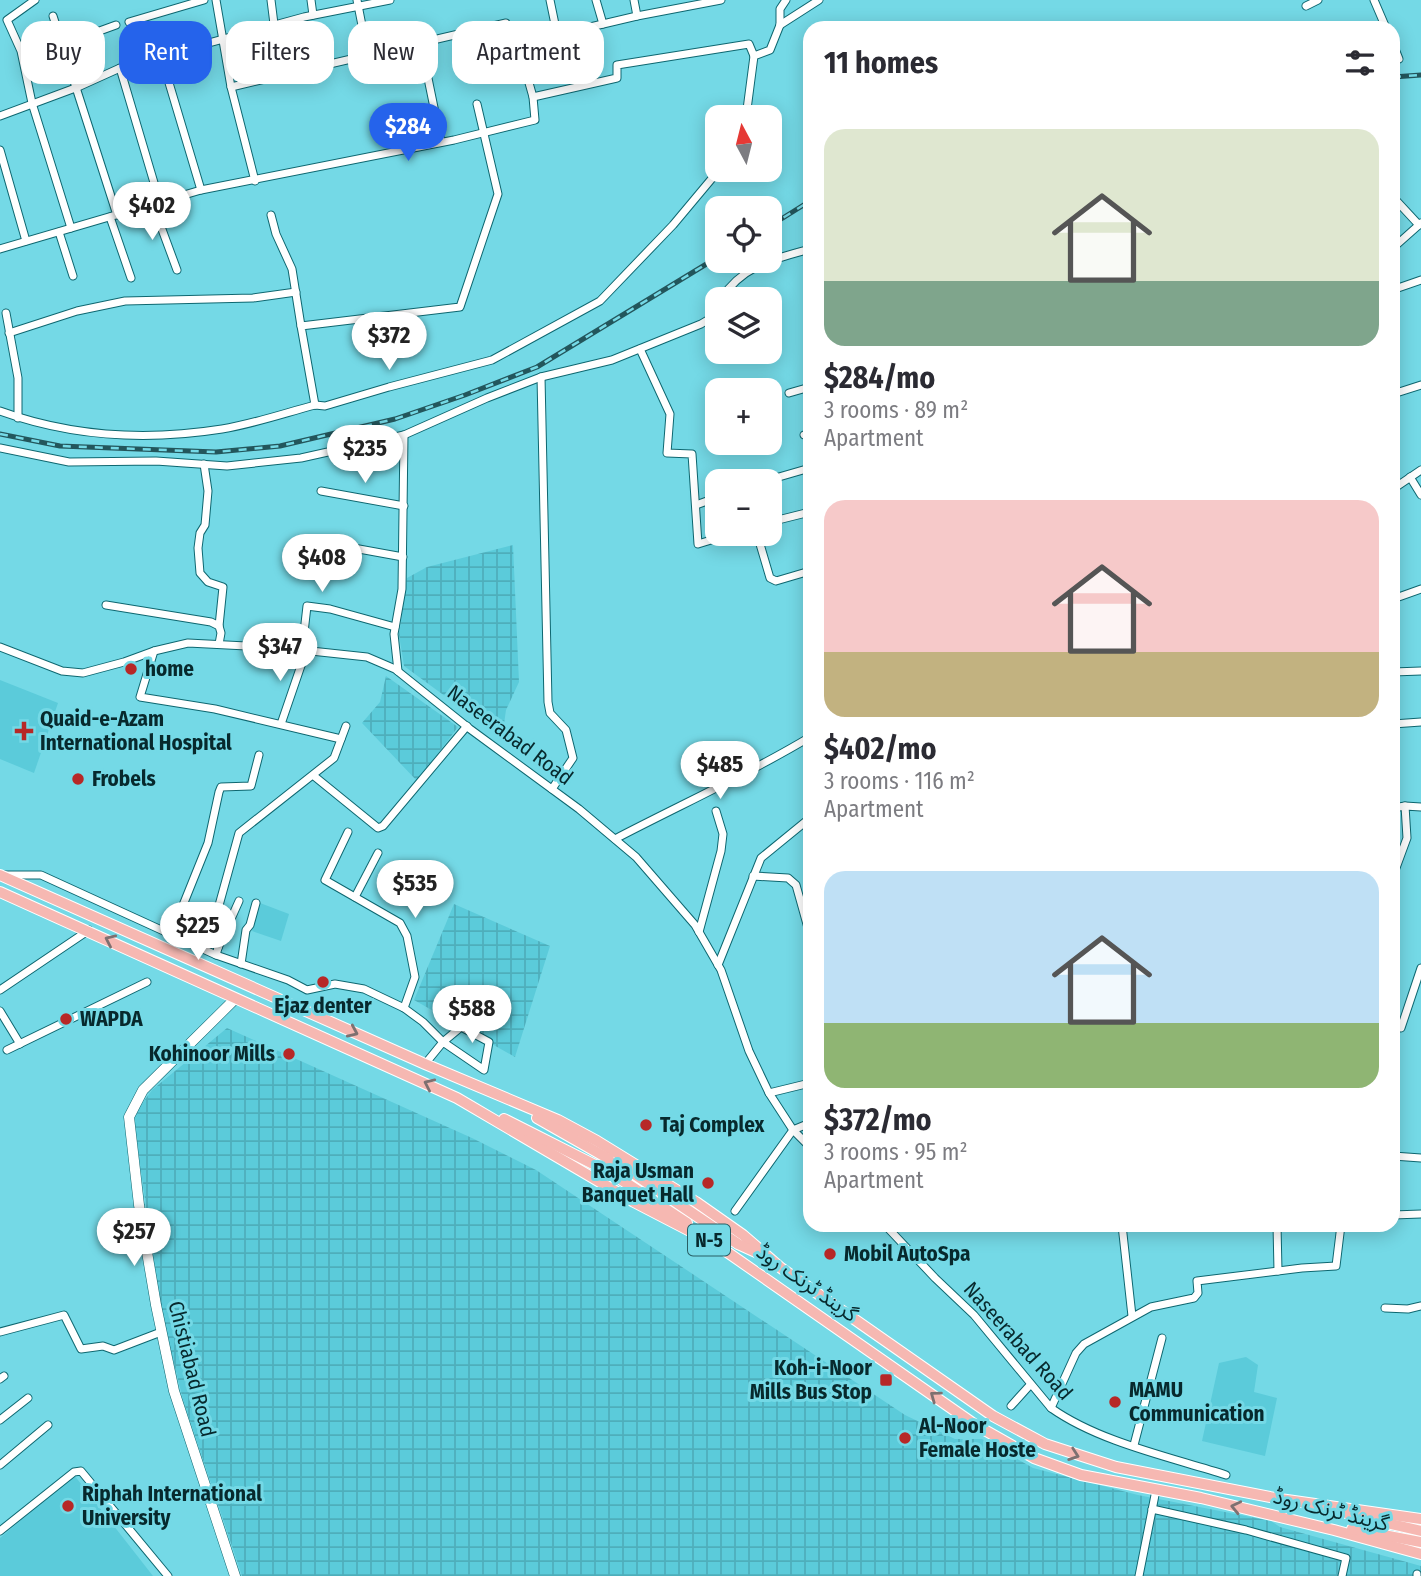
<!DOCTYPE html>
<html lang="en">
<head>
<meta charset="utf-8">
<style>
	body { margin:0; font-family:"Fira Sans Condensed","Noto Sans Arabic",sans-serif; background:#f7f7f7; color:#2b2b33; height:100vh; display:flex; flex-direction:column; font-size:26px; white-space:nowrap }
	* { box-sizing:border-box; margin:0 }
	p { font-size:23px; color:#7c7c81 }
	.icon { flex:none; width:38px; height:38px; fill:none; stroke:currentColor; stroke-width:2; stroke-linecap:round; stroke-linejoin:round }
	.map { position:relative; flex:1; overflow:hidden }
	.details { position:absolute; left:803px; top:21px; width:597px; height:1211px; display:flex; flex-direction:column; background:#fff; border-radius:21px; box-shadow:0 4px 18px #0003 }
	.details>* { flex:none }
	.banner { position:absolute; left:21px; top:21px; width:665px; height:63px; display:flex; gap:14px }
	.needle { width:46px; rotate:353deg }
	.tools { position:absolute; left:705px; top:105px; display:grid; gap:14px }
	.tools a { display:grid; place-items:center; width:77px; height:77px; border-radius:14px; background:#fff; box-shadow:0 4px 18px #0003; font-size:35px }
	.price { position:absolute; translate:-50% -60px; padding:0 16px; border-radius:24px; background:#fff; color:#222; font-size:23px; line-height:46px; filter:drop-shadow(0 2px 4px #0008) }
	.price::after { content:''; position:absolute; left:50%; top:42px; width:21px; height:16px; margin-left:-10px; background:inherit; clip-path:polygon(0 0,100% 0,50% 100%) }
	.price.active { background:#2563eb; color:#fff }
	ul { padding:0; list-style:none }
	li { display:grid; align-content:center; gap:14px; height:371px; padding:0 21px }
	li span { display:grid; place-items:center; height:217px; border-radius:21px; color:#555 }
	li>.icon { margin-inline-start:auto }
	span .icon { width:126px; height:126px; fill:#fffc; stroke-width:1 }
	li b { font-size:30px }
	h2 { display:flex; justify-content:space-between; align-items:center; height:84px; padding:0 21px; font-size:30px }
	.chip { padding:0 24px; border-radius:21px; background:#fff; box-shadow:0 4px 18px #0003; font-size:24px; line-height:63px }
	.chip.active { background:#2563eb; color:#fff }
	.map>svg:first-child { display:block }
	.built { fill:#5bcbda }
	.industrial { fill:url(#industrial-grid) }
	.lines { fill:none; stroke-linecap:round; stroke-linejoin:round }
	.minor-casing { stroke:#0e6770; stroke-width:9 }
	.secondary-casing { stroke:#0e6770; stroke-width:11 }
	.trunk-casing { stroke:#fff; stroke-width:12 }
	.minor { stroke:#fff; stroke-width:7 }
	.secondary { stroke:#fff; stroke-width:10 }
	.trunk { stroke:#f6b8b2; stroke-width:10 }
	.rail-casing { stroke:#23565c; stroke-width:5 }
	.rail { stroke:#74d9e6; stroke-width:2.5; stroke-dasharray:8; stroke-linecap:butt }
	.oneway { stroke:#7e7070 }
	.poi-dot { fill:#b72827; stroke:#74d9e6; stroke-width:2.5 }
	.labels { text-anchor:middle; stroke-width:6; stroke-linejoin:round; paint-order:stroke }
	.shield { fill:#74d9e6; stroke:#285e64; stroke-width:2 }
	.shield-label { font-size:19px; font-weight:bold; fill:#07292d }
	.poi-label { font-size:21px; font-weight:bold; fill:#07292d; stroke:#74d9e6; text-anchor:start }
	.street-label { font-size:21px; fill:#07292d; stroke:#74d9e6 }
</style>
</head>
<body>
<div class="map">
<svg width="1421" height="1576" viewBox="0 0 1421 1576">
	<defs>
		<pattern id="industrial-grid" width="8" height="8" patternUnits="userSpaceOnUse" patternTransform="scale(1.75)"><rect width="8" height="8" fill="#5bcbda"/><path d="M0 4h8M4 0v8" fill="none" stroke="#4eaebb"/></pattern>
	</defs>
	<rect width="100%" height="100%" fill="#74d9e6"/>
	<g class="built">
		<path d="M0,680L58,703L34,773L0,759Z"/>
		<path d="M260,903L289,914L281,941L252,931Z"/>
		<path d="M1246,1357L1258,1365L1254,1392L1277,1398L1265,1456L1202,1441L1219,1363Z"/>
		<path d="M74,1475L153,1576H0V1538Z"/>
	</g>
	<g class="industrial">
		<path d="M513,545L519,682L506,710L502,738L404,666L399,635L407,578L427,567Z"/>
		<path d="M386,676L458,727L417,781L362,723L380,702Z"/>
		<path d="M454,904L550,946L515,1057L414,1000Z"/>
		<path d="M227,1028L472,1138L536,1170L905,1415L955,1439H982L1033,1468L1138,1495L1271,1521L1280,1527L1421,1566V1576H242L183,1400L161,1311L133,1116L152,1090Z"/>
	</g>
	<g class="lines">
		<g class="minor-casing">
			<g id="minor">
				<path d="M35,0L7,20L21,51L32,103L71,228"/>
				<path d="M216,0L231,87L255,181"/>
				<path d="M271,0L274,24"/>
				<path d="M311,0L313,15"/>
				<path d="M357,0L368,56"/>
				<path d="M550,0L557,34"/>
				<path d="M596,0L603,24"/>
				<path d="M634,0L637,16"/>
				<path d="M1374,0L1386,28"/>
				<path d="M1306,6L1318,0"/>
				<path d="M53,16L117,215"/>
				<path d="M129,22L204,0"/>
				<path d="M780,25L819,0"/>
				<path d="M421,44L441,142"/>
				<path d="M1393,44L1399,59"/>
				<path d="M61,45L116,25"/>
				<path d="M161,56L201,190"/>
				<path d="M120,68L160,203"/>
				<path d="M231,87L506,23L518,44"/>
				<path d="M533,97L617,78V65L749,44L754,56"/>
				<path d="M0,116L78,87L120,68L161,56L304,17L390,0"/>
				<path d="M746,117L754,56L770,50L780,25V9L786,0"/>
				<path d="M0,150L26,241"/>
				<path d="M1393,197L1419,225"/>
				<path d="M153,205L177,270"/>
				<path d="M271,215L276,234L292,269L301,326"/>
				<path d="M110,217L131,278"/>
				<path d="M59,232L73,276"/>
				<path d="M1393,248L1421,223"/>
				<path d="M0,249L201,190L454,140L535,120L533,97L518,44L637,16L721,0"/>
				<path d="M1398,288L1421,280"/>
				<path d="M721,299C743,265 774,259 810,249"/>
				<path d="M6,313L18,378V418"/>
				<path d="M9,333L77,311L125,301L253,298L296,292"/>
				<path d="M640,349L670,414L667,453L692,454L698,544L731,534"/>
				<path d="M541,377L548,702L550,713L566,730L573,758L552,789"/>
				<path d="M789,393L810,387"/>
				<path d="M1393,394L1421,385"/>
				<path d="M315,405L301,326L460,307L498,194L477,104"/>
				<path d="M0,411C72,437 146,441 222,429C253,424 285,413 315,405L325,406L389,387L492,360L600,301L673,225L719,170"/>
				<path d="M804,435L810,433"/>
				<path d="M0,448L69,462L156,461L227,466L301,458L404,435L487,398L541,377L612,360L701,324L711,318L718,305"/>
				<path d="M204,464L208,491L205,525L200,533L198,548L200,573L208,582L223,587L219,626"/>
				<path d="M1410,477L1421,495"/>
				<path d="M765,481L810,468"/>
				<path d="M1393,489L1421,470"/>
				<path d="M321,491L404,506"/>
				<path d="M696,505L718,497"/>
				<path d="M770,522L810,512"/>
				<path d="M757,534L770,578L776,581L810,571"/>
				<path d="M315,541L403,557"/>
				<path d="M1393,599L1421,589"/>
				<path d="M106,605L211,622L219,626L221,633L219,644"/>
				<path d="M0,647L62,671L83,673L124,662L154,651L188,643L283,648L367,657L395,669L470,729L579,809L636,857L695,925L721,970L749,1051L769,1093L793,1130L810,1147"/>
				<path d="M302,650L307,606L330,609L395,627"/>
				<path d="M154,651L140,697L215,709L341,739"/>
				<path d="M398,671L394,634L402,589L404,435"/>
				<path d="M1393,672L1421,671"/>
				<path d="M281,724L306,651"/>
				<path d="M1393,724L1421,722"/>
				<path d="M314,776L378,828L383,826L467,726"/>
				<path d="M1393,808L1405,806"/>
				<path d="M348,832L325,880L400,923L407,936L415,977L404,1008"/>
				<path d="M615,839C680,805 747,775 810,737"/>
				<path d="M4,875H41L216,955L288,980L307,990L335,984L364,989L404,1008L423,1022L443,1042L484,1070L489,1042L461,1027L443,1042L425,1064"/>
				<path d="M753,876L788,878L796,885L810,935"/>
				<path d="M1393,876L1407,838L1405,806L1421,807"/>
				<path d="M355,897L378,853"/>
				<path d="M699,932L721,851L723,834L716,811"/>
				<path d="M171,935L208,843L219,792L221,787L251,786L259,755"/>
				<path d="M218,948L239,901"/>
				<path d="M216,955L218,948L213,940V927L239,833L334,758L346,726"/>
				<path d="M241,964L246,930L250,925L256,903"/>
				<path d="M718,965L761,858L810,818"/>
				<path d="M0,990L89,930"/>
				<path d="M0,1011L20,1044"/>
				<path d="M1393,1025L1401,1028L1421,968"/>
				<path d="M7,1050L147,982"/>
				<path d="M769,1093L810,1083"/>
				<path d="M1393,1156L1421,1158"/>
				<path d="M735,1211L793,1130L810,1123"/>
				<path d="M1393,1215L1421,1214"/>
				<path d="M885,1225L935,1278L974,1315L1051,1408C1099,1442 1170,1457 1226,1475"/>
				<path d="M1122,1225L1132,1316"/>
				<path d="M1277,1225L1278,1271"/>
				<path d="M1385,1308L1408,1309L1421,1306"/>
				<path d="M0,1332L64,1315L81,1349L103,1346L114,1350L161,1332"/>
				<path d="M0,1379L4,1376"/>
				<path d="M1011,1406L1030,1385"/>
				<path d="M1051,1408L1076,1353L1084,1344L1151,1307L1194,1298L1198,1293L1197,1281L1302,1268L1336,1266L1341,1225"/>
				<path d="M0,1420L28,1398"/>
				<path d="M1134,1445L1162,1338"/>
				<path d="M0,1465L48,1425"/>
				<path d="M1152,1509L1246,1530L1346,1558L1342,1576"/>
				<path d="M0,1531L74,1472L81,1471L168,1576"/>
				<path d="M1139,1576L1156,1490"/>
				<path d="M1417,1576V1574"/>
			</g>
		</g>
		<g class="secondary-casing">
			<path id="secondary" d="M235,1576L174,1391L156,1305L139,1205L129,1117L143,1090L235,999"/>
		</g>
		<g class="trunk-casing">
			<g id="trunk">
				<path d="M0,875L425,1064L558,1120L597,1141L696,1202L743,1235L781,1268L993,1416L1045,1444L1116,1467L1280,1499L1421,1519"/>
				<path d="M0,892L457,1098L634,1202L717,1245L974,1424L1034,1458L1081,1475L1201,1498L1334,1530L1421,1554"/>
				<path d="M504,1119L603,1169L610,1164L609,1159L537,1118"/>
				<path d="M687,1223L614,1175V1168L621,1165L738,1244L760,1254"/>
				<path d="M1348,1514L1421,1531"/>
				<path d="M1352,1529L1421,1542"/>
			</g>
		</g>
		<use href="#minor" class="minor"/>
		<use href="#secondary" class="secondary"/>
		<use href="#trunk" class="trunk"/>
		<g class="rail-casing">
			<g id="rail">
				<path d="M1393,77L1421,75"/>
				<path d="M770,226L810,201"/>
				<path d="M0,434L60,446L216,452L280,446L395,419L465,395L537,367L718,257"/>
			</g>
		</g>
		<use href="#rail" class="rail"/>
	</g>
	<defs><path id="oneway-chevron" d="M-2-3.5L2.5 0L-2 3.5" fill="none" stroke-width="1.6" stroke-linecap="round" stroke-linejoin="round" transform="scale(1.75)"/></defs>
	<g class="oneway">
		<use href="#oneway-chevron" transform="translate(110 940) rotate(-155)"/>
		<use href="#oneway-chevron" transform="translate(353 1032) rotate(24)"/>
		<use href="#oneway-chevron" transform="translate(429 1084) rotate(-155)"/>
		<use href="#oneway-chevron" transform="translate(935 1396) rotate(-144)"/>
		<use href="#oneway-chevron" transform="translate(1074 1455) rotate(19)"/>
		<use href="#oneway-chevron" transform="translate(1236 1507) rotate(-167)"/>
	</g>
	<g class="poi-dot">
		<circle cx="131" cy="669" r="7"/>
		<path d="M20.5 720.5h7v7h7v7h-7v7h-7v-7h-7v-7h7z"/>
		<circle cx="78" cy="779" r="7"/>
		<circle cx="323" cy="982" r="7"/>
		<circle cx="66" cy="1019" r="7"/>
		<circle cx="289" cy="1054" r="7"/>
		<circle cx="646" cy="1125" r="7"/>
		<circle cx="708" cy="1183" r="7"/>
		<circle cx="830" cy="1254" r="7"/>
		<rect x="879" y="1373" width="14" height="14" rx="3.5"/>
		<circle cx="1115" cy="1402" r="7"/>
		<circle cx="905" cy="1438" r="7"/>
		<circle cx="68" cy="1506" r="7"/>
	</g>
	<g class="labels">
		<rect class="shield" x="688" y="1224.5" width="42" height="31" rx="5"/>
		<g class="shield-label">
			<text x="709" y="1247">N-5</text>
		</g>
		<g class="poi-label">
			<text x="145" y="676">home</text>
			<text x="40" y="726">Quaid-e-Azam<tspan x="40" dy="24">International Hospital</tspan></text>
			<text x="92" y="786">Frobels</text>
			<text x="323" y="1013" text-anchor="middle">Ejaz denter</text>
			<text x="80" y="1026">WAPDA</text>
			<text x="275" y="1061" text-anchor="end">Kohinoor Mills</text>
			<text x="660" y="1132">Taj Complex</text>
			<text x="694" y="1178" text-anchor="end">Raja Usman<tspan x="694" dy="24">Banquet Hall</tspan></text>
			<text x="844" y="1261">Mobil AutoSpa</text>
			<text x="872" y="1375" text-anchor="end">Koh-i-Noor<tspan x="872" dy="24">Mills Bus Stop</tspan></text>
			<text x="1129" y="1397">MAMU<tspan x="1129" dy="24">Communication</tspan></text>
			<text x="919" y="1433">Al-Noor<tspan x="919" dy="24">Female Hoste</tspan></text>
			<text x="82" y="1501">Riphah International<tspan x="82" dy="24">University</tspan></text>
		</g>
		<g class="street-label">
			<text transform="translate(510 735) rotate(37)" y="7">Naseerabad Road</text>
			<text transform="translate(807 1283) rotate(35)" y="7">گرینڈ ٹرنک روڈ</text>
			<text transform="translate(1018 1341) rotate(48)" y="7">Naseerabad Road</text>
			<text transform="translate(192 1369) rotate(76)" y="7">Chistiabad Road</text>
			<text transform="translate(1331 1510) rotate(14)" y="7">گرینڈ ٹرنک روڈ</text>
		</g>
	</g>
</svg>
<div class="tools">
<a><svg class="needle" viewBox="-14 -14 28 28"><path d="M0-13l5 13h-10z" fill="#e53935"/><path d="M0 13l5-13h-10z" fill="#7c7c81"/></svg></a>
<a><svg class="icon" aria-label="locate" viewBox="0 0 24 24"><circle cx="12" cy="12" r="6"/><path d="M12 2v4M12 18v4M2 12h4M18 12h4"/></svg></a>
<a><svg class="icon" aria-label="layers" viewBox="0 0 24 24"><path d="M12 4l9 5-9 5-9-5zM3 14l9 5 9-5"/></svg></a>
<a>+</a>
<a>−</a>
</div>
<b class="price active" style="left:408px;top:163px">$284</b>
<b class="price" style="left:152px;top:242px">$402</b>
<b class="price" style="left:389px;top:372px">$372</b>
<b class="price" style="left:365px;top:485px">$235</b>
<b class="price" style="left:322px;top:594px">$408</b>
<b class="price" style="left:280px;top:683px">$347</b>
<b class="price" style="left:720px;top:801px">$485</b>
<b class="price" style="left:415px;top:920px">$535</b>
<b class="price" style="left:198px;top:962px">$225</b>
<b class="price" style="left:472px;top:1045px">$588</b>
<b class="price" style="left:134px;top:1268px">$257</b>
<div class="banner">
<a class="chip">Buy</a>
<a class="chip active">Rent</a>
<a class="chip">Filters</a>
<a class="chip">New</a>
<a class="chip">Apartment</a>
</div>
<section class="details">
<h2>11 homes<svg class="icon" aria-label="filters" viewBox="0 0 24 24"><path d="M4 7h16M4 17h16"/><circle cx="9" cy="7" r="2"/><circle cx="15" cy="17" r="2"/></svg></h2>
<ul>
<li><span style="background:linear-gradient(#dfe7d0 70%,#7fa58c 0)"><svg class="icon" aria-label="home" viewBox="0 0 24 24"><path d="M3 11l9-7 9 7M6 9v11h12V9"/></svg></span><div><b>$284/mo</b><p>3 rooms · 89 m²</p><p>Apartment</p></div></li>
<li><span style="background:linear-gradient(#f6c9c9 70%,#c2b280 0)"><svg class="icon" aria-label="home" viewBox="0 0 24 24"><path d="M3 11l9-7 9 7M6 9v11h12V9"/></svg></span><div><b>$402/mo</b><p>3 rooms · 116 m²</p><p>Apartment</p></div></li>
<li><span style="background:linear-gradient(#bfe0f5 70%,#8fb573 0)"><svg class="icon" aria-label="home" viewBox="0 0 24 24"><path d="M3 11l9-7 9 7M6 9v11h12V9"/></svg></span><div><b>$372/mo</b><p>3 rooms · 95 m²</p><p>Apartment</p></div></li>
</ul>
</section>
</div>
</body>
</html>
